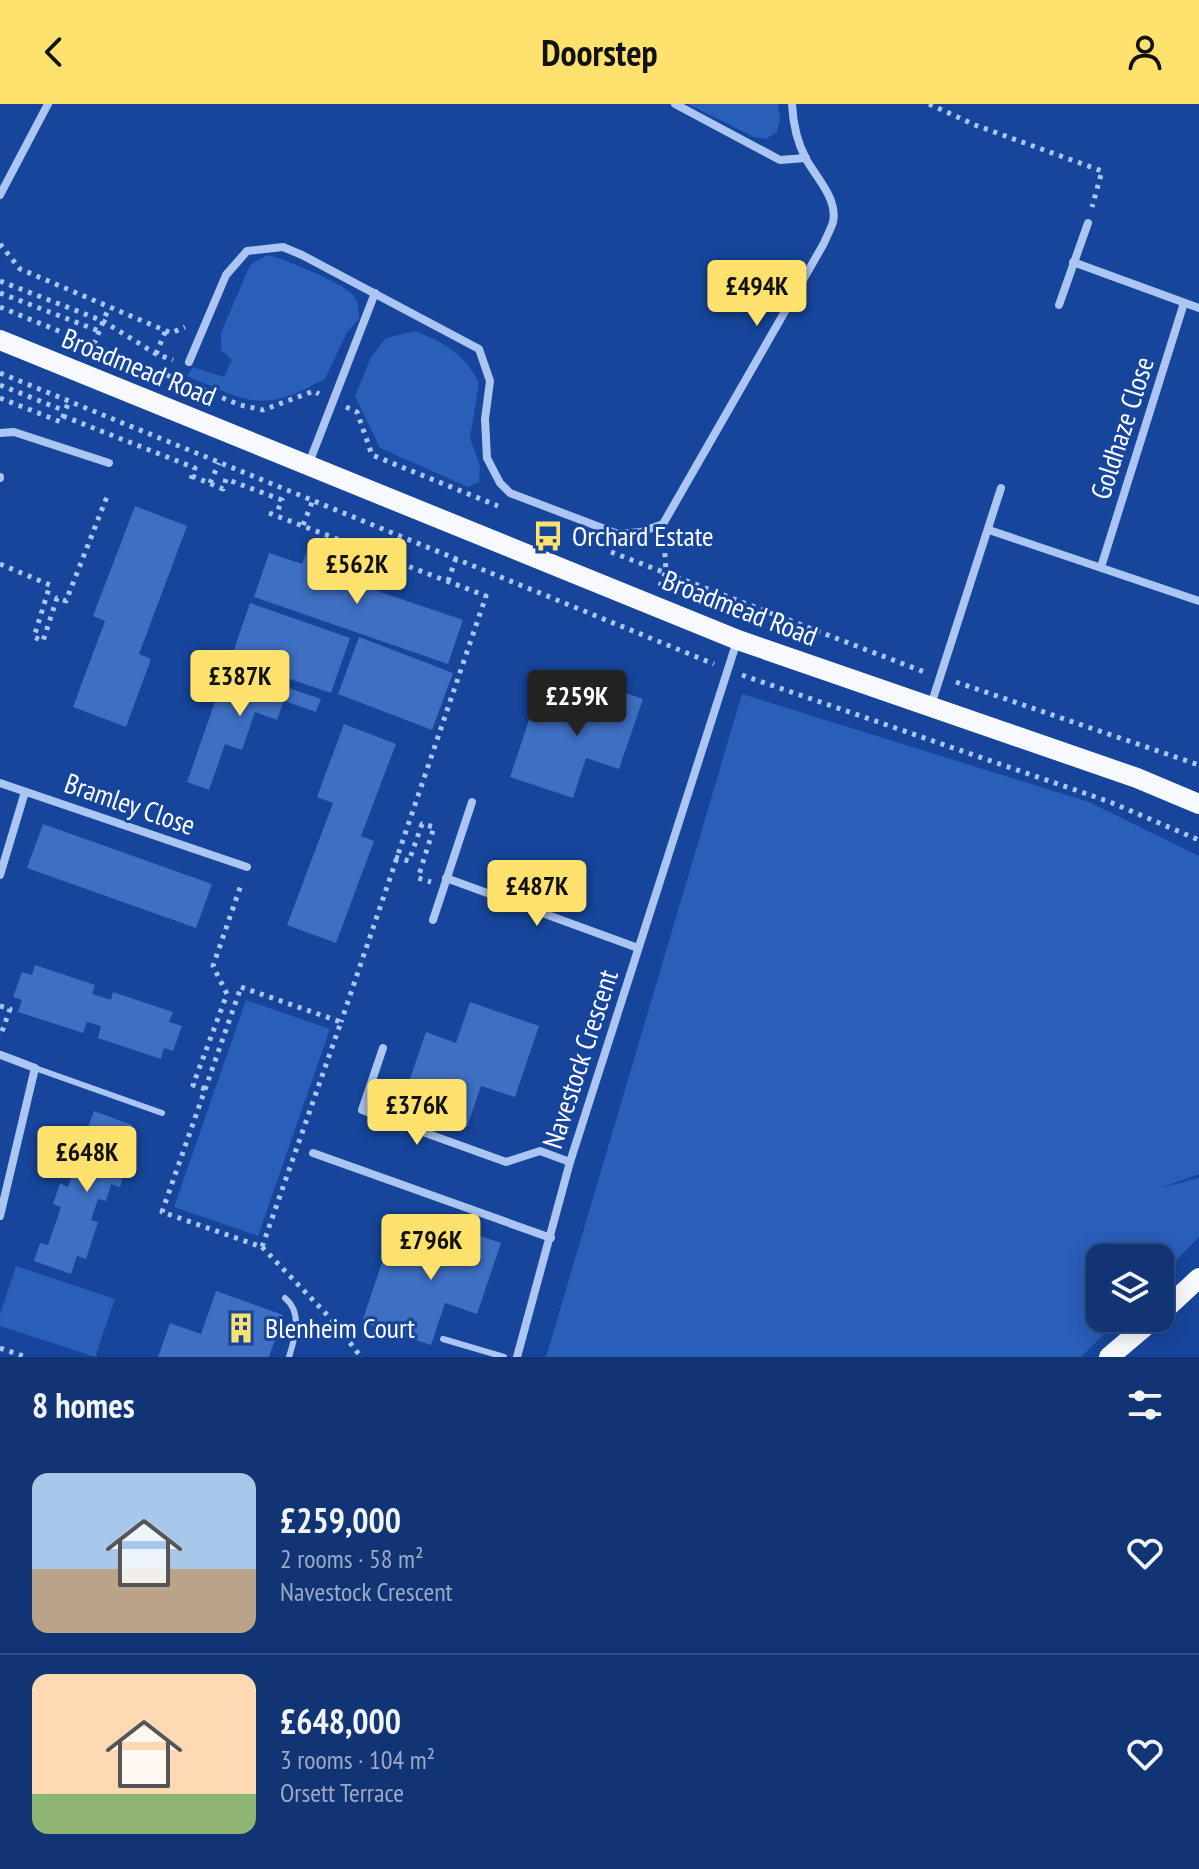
<!DOCTYPE html>
<html lang="en">
<head>
<meta charset="utf-8">
<style>
	body { margin:0; font-family:"PT Sans Narrow",sans-serif; background:#193c79; color:#f1f3f6; height:100vh; display:flex; flex-direction:column; font-size:30px; white-space:nowrap }
	* { box-sizing:border-box; margin:0 }
	p { font-size:26px; color:#9caac5 }
	.icon { flex:none; width:44px; height:44px; fill:none; stroke:currentColor; stroke-width:2; stroke-linecap:round; stroke-linejoin:round }
	.map { position:relative; height:1253px; overflow:hidden }
	.details { display:flex; flex-direction:column; background:#103474; flex:1 }
	.details>* { flex:none }
	.buttons { position:absolute; left:1086px; top:1140px; display:grid; gap:16px }
	.buttons a { display:grid; place-items:center; width:88px; height:88px; border-radius:16px; background:#103474; box-shadow:0 4px 20px #0003,0 0 0 2px #304f86; font-size:40px }
	.price { position:absolute; translate:-50% -68px; padding:0 18px; border-radius:8px; background:#ffe16d; color:#111; font-size:26px; line-height:52px; filter:drop-shadow(0 2px 4px #0008) }
	.price::after { content:''; position:absolute; left:50%; top:48px; width:24px; height:18px; margin-left:-12px; background:inherit; clip-path:polygon(0 0,100% 0,50% 100%) }
	.price.on { background:#222; color:#fff }
	ul { padding:0; list-style:none }
	li { display:flex; align-items:center; gap:24px; height:200px; padding:0 32px }
	li+li { border-top:2px solid #304f86 }
	li span { display:grid; place-items:center; flex:none; width:224px; height:160px; border-radius:16px; color:#555 }
	li>.icon { margin-inline-start:auto }
	span .icon { width:96px; height:96px; fill:#fffc; stroke-width:1 }
	li b { font-size:34px }
	h2 { display:flex; justify-content:space-between; align-items:center; height:96px; padding:0 32px; font-size:34px }
	header { display:flex; justify-content:space-between; align-items:center; height:104px; padding:0 32px; background:#ffe16d; color:#111; font-size:36px; font-weight:700 }
	.map>svg:first-child { display:block }
	.green { fill:#295eb9 }
	.building { fill:#3e6fc2 }
	.lines { fill:none; stroke-linecap:round; stroke-linejoin:round }
	.path { stroke:#abc6f3; stroke-width:5; stroke-dasharray:4 6; stroke-linecap:butt }
	.service { stroke:#abc6f3; stroke-width:6 }
	.minor { stroke:#abc6f3; stroke-width:8 }
	.primary { stroke:#f7f9ff; stroke-width:20 }
	.labels { text-anchor:middle; stroke-width:6; stroke-linejoin:round; paint-order:stroke }
	.street-label { font-size:28px; fill:#fff; stroke:#16459b }
	.poi-label { font-size:28px; fill:#fff; stroke:#16459b; text-anchor:start }
</style>
</head>
<body>
<header><svg class="icon" aria-label="back" viewBox="0 0 24 24"><path d="M15 5l-7 7 7 7"/></svg>Doorstep<svg class="icon" aria-label="person" viewBox="0 0 24 24"><circle cx="12" cy="8" r="4"/><path d="M4 21q1-7 8-7t8 7"/></svg></header>
<div class="map">
<svg width="1199" height="1253" viewBox="0 0 1199 1253">
	<rect width="100%" height="100%" fill="#16459b"/>
	<g class="green">
		<path d="M688,0H778L780,15L777,28L766,35L754,33Z"/>
		<path d="M267,151C285,155 341,178 353,191C359,199 359,205 359,215L347,228L325,275C260,310 251,298 187,272L193,263L224,273L232,256L221,246V229L250,161Z"/>
		<path d="M415,227C445,239 465,250 479,279L470,334L480,362L479,378L468,383L380,344L355,292L371,253L386,234Z"/>
		<path d="M742,590L1089,698L1199,752V1070L1160,1084L1199,1074V1133L1160,1173V1154H1100V1214H1120L1081,1253H546Z"/>
		<path d="M246,896L330,925L258,1132L174,1103Z"/>
		<path d="M16,1162L115,1195L95,1253L0,1222V1210Z"/>
	</g>
	<g class="building">
		<path d="M135,402L187,422L139,550L151,555L126,623L73,603L105,517L93,512Z"/>
		<path d="M307,446L335,455L330,471L463,516L448,560L254,493L269,449L302,460Z"/>
		<path d="M250,499L350,534L331,589L231,555Z"/>
		<path d="M359,533L453,569L432,626L338,590Z"/>
		<path d="M227,563L321,595L316,608L284,597L277,616L255,608L242,646L225,640L209,686L187,678Z"/>
		<path d="M579,573L643,595L619,665L586,654L573,694L510,673L533,604L564,615Z"/>
		<path d="M344,620L396,640L361,732L374,737L336,839L287,821L333,699L317,693Z"/>
		<path d="M43,720L212,780L196,824L27,764Z"/>
		<path d="M35,861L95,881L92,890L111,896L113,888L173,908L169,918L182,922L173,947L164,944L161,955L98,934L101,922L87,918L83,929L18,908L22,896L13,893L22,868L32,871Z"/>
		<path d="M470,898L539,922L515,993L481,982L467,1023L401,1001L426,928L456,939Z"/>
		<path d="M94,1007L132,1021L125,1042L133,1045L120,1083L111,1080L106,1097L98,1095L91,1116L98,1118L86,1155L77,1152L71,1170L34,1157L40,1139L48,1141L61,1103L53,1100L60,1079L68,1083L74,1065L84,1069L96,1032L86,1029Z"/>
		<path d="M433,1116L501,1139L477,1210L445,1199L431,1241L362,1218L387,1144L420,1154Z"/>
		<path d="M216,1187L283,1211L269,1253H158L170,1219L201,1230Z"/>
	</g>
	<g class="lines">
		<g class="path">
			<path d="M929,0L975,21L1102,67L1092,103"/>
			<path d="M0,140L20,165L171,229L185,223"/>
			<path d="M0,177L103,217L156,250L173,256"/>
			<path d="M0,189L99,227"/>
			<path d="M0,203L240,301L263,306L314,287L319,290"/>
			<path d="M94,240L109,203"/>
			<path d="M156,250L166,226"/>
			<path d="M0,269L714,560"/>
			<path d="M0,281L65,307"/>
			<path d="M0,294L61,318L69,297"/>
			<path d="M346,303L357,308L372,351L498,402"/>
			<path d="M63,312L195,364L191,375"/>
			<path d="M192,372L223,385L226,375L282,396L276,411"/>
			<path d="M210,379L219,359"/>
			<path d="M269,409L486,492L341,918"/>
			<path d="M303,421L313,396"/>
			<path d="M611,448L927,569"/>
			<path d="M0,460L50,481L34,533L43,537L57,494L66,497L108,390"/>
			<path d="M448,477L456,454"/>
			<path d="M660,482L666,467L664,437"/>
			<path d="M742,571L1110,698L1199,736"/>
			<path d="M956,578L1199,661"/>
			<path d="M395,753L409,757L422,720L434,723L418,774L431,778"/>
			<path d="M241,883L341,918L262,1143L162,1108Z"/>
			<path d="M0,902L10,905L0,933"/>
			<path d="M205,985L193,981L227,890L213,862L242,778"/>
			<path d="M262,1143L334,1218L361,1253"/>
			<path d="M0,1244L26,1253"/>
		</g>
		<g class="service">
			<path d="M35,964L162,1009"/>
			<path d="M285,1194C303,1209 295,1234 289,1253"/>
			<path d="M443,1235L504,1253"/>
		</g>
		<g class="minor">
			<path d="M675,0L780,56L806,54"/>
			<path d="M0,91L48,0"/>
			<path d="M1073,158L1199,204"/>
			<path d="M1059,201L1088,119"/>
			<path d="M189,258L226,171L247,147L283,143L302,151L479,245L490,277L485,315L487,354L500,379L510,389L618,430L641,428L663,420L823,141C826,134 831,125 833,118C838,95 816,73 806,55C797,38 793,19 792,0"/>
			<path d="M0,329L14,328L109,359"/>
			<path d="M309,359L375,189"/>
			<path d="M0,373V374"/>
			<path d="M989,426L1199,497"/>
			<path d="M1101,463L1184,199"/>
			<path d="M931,601L1001,384"/>
			<path d="M0,679L247,763"/>
			<path d="M0,771L25,688"/>
			<path d="M446,774L638,844"/>
			<path d="M433,816L472,698"/>
			<path d="M383,944L362,1006L506,1058L540,1047L570,1058"/>
			<path d="M313,1049L551,1134"/>
			<path d="M0,1112L35,964L1,951"/>
			<path d="M517,1253L570,1058L737,537"/>
		</g>
		<g class="primary">
			<path d="M0,236L738,536L1137,674L1199,700"/>
			<path d="M1160,1210L1199,1174"/>
			<path d="M1109,1253L1155,1214"/>
		</g>
	</g>
	<defs>
		<g id="bus-bare" transform="scale(2.4)"><path d="M-5-6H5V4H4V6H2V4H-2V6H-4V4H-5ZM-3.5-4V0h7V-4ZM-3.5 1.2v1.5H-2V1.2ZM2 1.2v1.5H3.5V1.2Z" fill="#ffe16d" stroke="#16459b" stroke-width="2.5" paint-order="stroke"/></g>
		<g id="building-bare" transform="scale(2.4)"><path d="M-4-6H4V6H1V3H-1V6H-4ZM-2.5-4.3h1.7v1.8h-1.7ZM.8-4.3h1.7v1.8H.8ZM-2.5-1h1.7V.8h-1.7ZM.8-1h1.7V.8H.8Z" fill="#ffe16d" stroke="#16459b" stroke-width="2.5" paint-order="stroke"/></g>
	</defs>
	<g fill-rule="evenodd">
		<use href="#bus-bare" x="548" y="432"/>
		<use href="#building-bare" x="241" y="1224"/>
	</g>
	<g class="labels">
		<g class="street-label">
			<text transform="translate(139 263) rotate(22)" y="10">Broadmead Road</text>
			<text transform="translate(1122 324) rotate(-72)" y="10">Goldhaze Close</text>
			<text transform="translate(740 504) rotate(21)" y="10">Broadmead Road</text>
			<text transform="translate(130 700) rotate(19)" y="10">Bramley Close</text>
			<text transform="translate(580 955) rotate(-72)" y="10">Navestock Crescent</text>
		</g>
		<g class="poi-label">
			<text x="572" y="442">Orchard Estate</text>
			<text x="265" y="1234">Blenheim Court</text>
		</g>
	</g>
</svg>
<div class="buttons">
<a><svg class="icon" aria-label="layers" viewBox="0 0 24 24"><path d="M12 4l9 5-9 5-9-5zM3 14l9 5 9-5"/></svg></a>
</div>
<b class="price" style="left:757px;top:224px">£494K</b>
<b class="price" style="left:357px;top:502px">£562K</b>
<b class="price" style="left:240px;top:614px">£387K</b>
<b class="price on" style="left:577px;top:634px">£259K</b>
<b class="price" style="left:537px;top:824px">£487K</b>
<b class="price" style="left:417px;top:1043px">£376K</b>
<b class="price" style="left:87px;top:1090px">£648K</b>
<b class="price" style="left:431px;top:1178px">£796K</b>
</div>
<section class="details">
<h2>8 homes<svg class="icon" aria-label="filters" viewBox="0 0 24 24"><path d="M4 7h16M4 17h16"/><circle cx="9" cy="7" r="2"/><circle cx="15" cy="17" r="2"/></svg></h2>
<ul>
<li><span style="background:linear-gradient(#a9c7e8 60%,#b9a48a 0)"><svg class="icon" aria-label="home" viewBox="0 0 24 24"><path d="M3 11l9-7 9 7M6 9v11h12V9"/></svg></span><div><b>£259,000</b><p>2 rooms · 58 m²</p><p>Navestock Crescent</p></div><svg class="icon" aria-label="heart" viewBox="0 0 24 24"><path d="M12 20l-8-8c-3-5 5-10 8-4 3-6 11-1 8 4z"/></svg></li>
<li><span style="background:linear-gradient(#ffd9b3 75%,#8fb573 0)"><svg class="icon" aria-label="home" viewBox="0 0 24 24"><path d="M3 11l9-7 9 7M6 9v11h12V9"/></svg></span><div><b>£648,000</b><p>3 rooms · 104 m²</p><p>Orsett Terrace</p></div><svg class="icon" aria-label="heart" viewBox="0 0 24 24"><path d="M12 20l-8-8c-3-5 5-10 8-4 3-6 11-1 8 4z"/></svg></li>
</ul>
</section>
</body>
</html>
